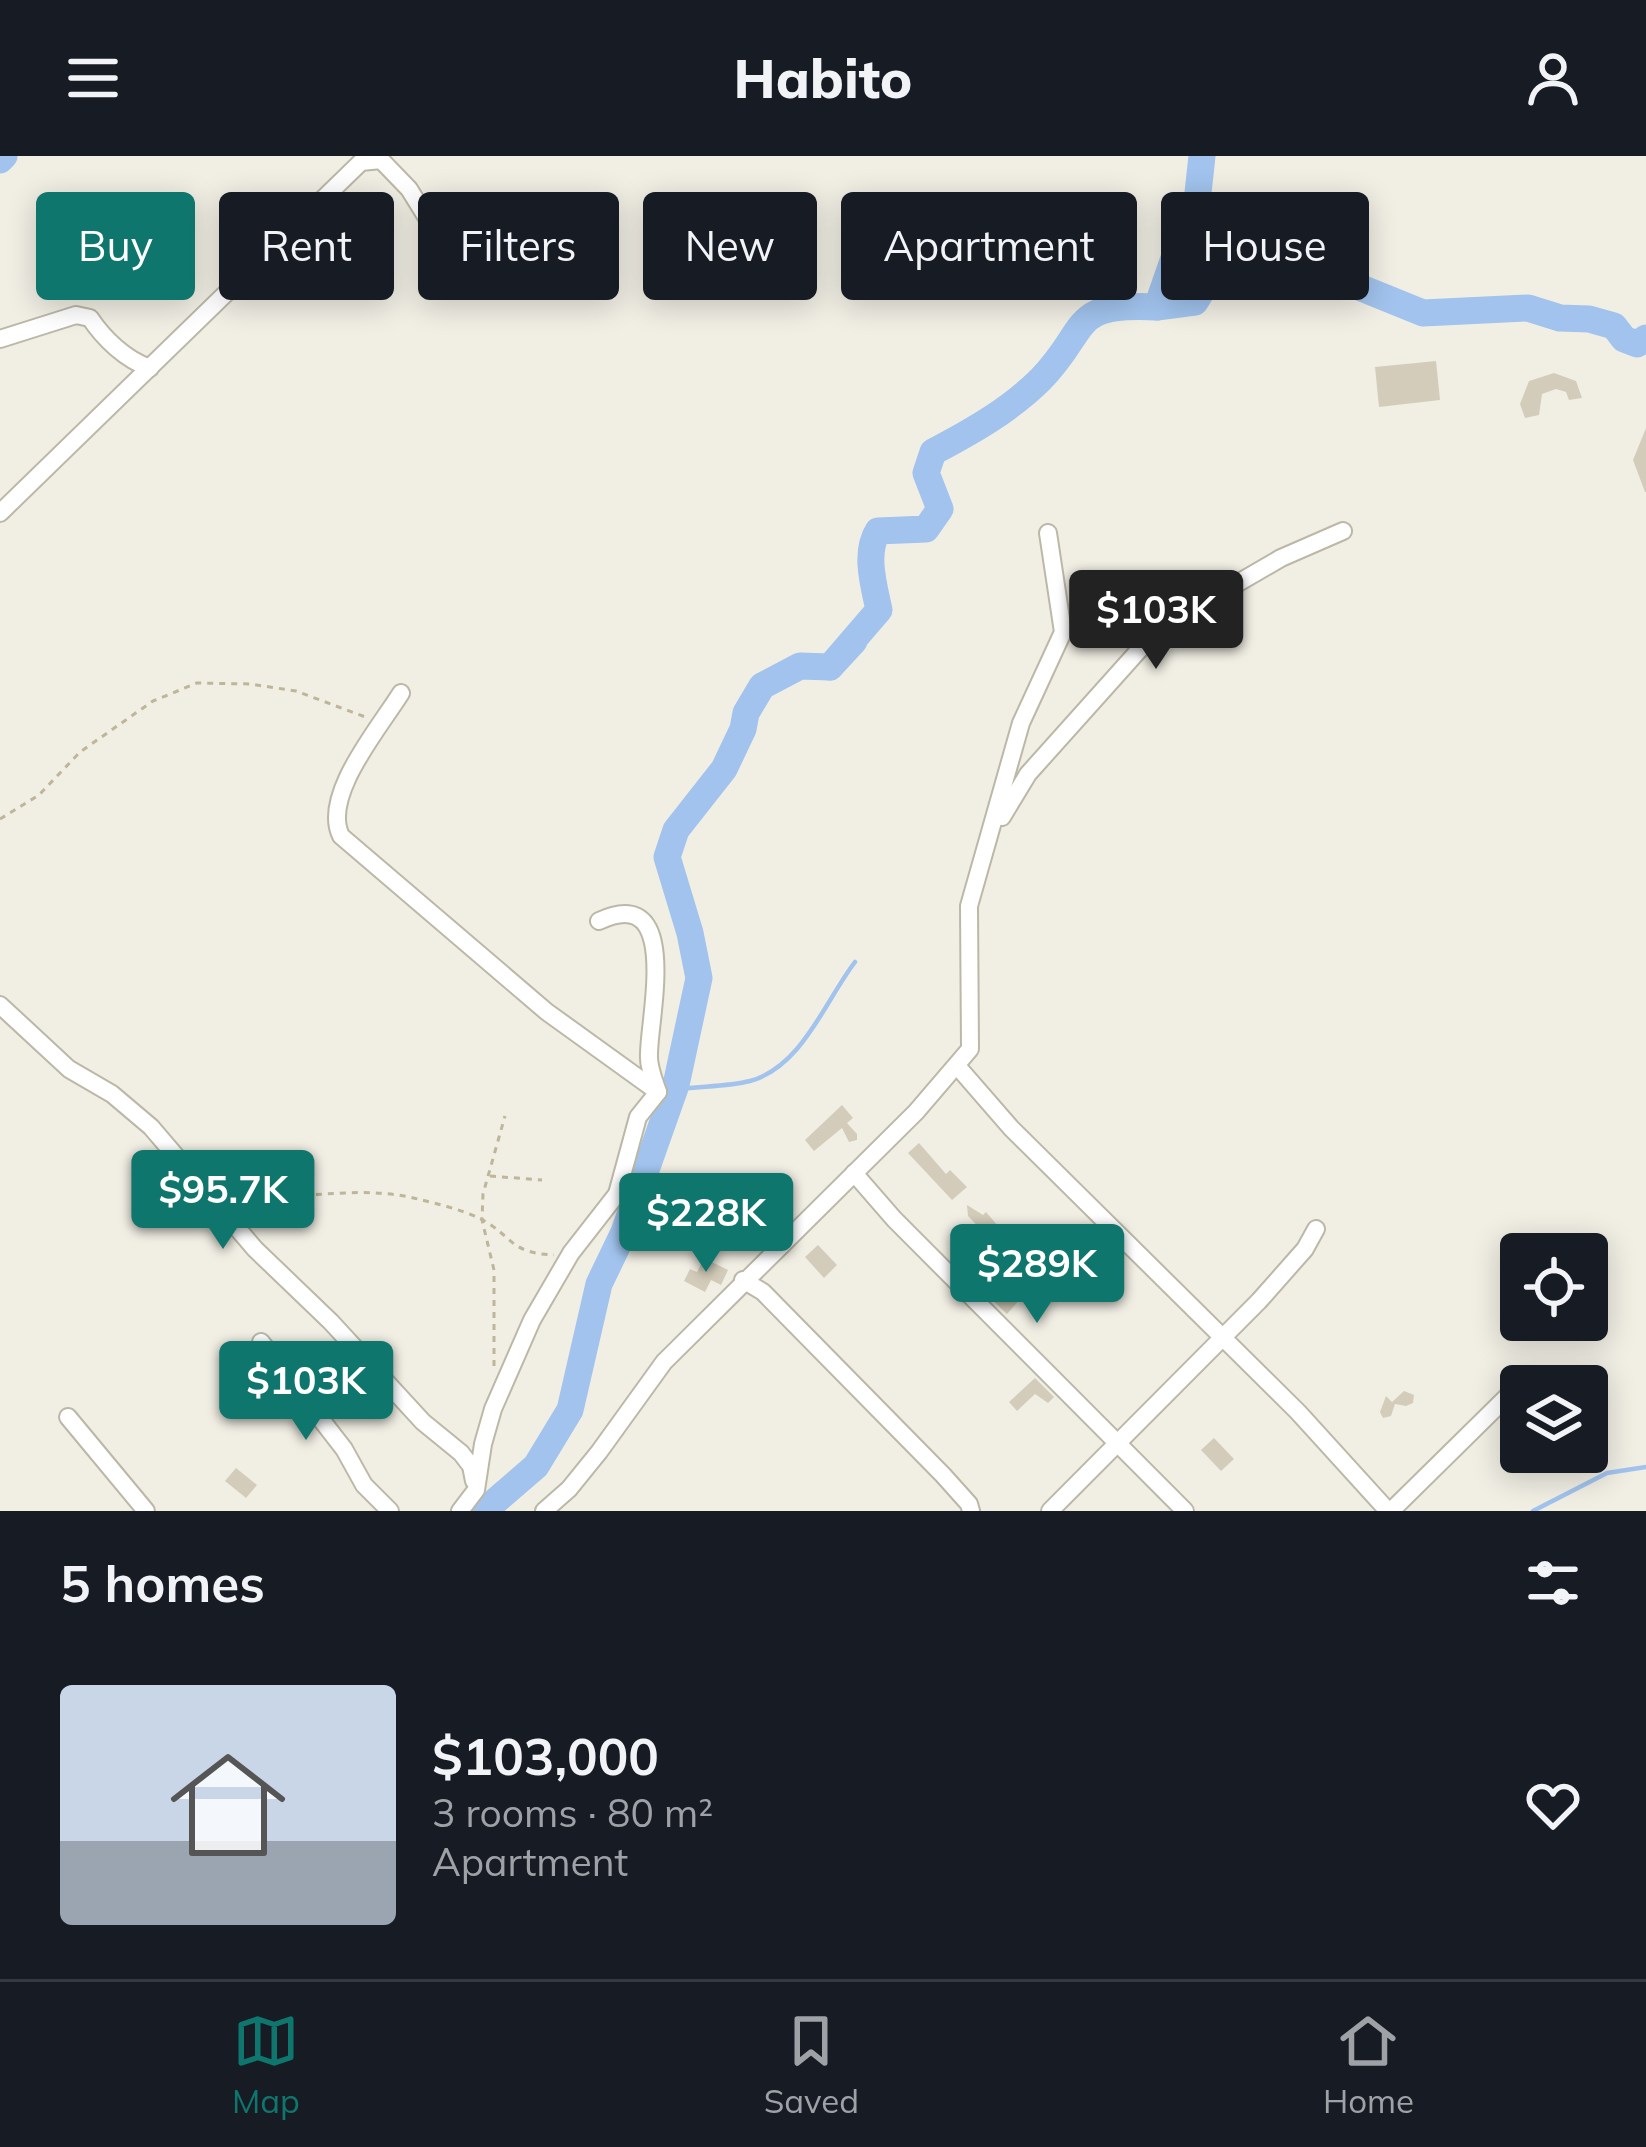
<!DOCTYPE html>
<html lang="en">
<head>
<meta charset="utf-8">
<style>
	body { margin:0; font-family:Mulish,sans-serif; background:#242831; color:#f1f3f6; height:100vh; display:flex; flex-direction:column; font-size:45px; white-space:nowrap }
	* { box-sizing:border-box; margin:0 }
	p { font-size:39px; color:#9ea1a6 }
	.icon { flex:none; width:66px; height:66px; fill:none; stroke:currentColor; stroke-width:2; stroke-linecap:round; stroke-linejoin:round }
	.map { position:relative; height:1355px; overflow:hidden }
	.side { display:flex; flex-direction:column; background:#171b24; flex:1 }
	.side>* { flex:none }
	.guide { position:absolute; left:36px; top:36px; width:1575px; height:108px; display:flex; gap:24px }
	.controls { position:absolute; left:1500px; top:1077px; display:grid; gap:24px }
	.controls a { display:grid; place-items:center; width:108px; height:108px; border-radius:12px; background:#171b24; box-shadow:0 6px 30px #0003; font-size:60px }
	.price { position:absolute; translate:-50% -102px; padding:0 27px; border-radius:12px; background:#0f766e; color:#fff; font-size:39px; line-height:78px; filter:drop-shadow(0 3px 6px #0008) }
	.price::after { content:''; position:absolute; left:50%; top:72px; width:36px; height:27px; margin-left:-18px; background:inherit; clip-path:polygon(0 0,100% 0,50% 100%) }
	.price.current { background:#222; color:#fff }
	ul { padding:0; list-style:none }
	li { display:flex; align-items:center; gap:36px; height:300px; padding:0 60px }
	li+li { border-top:3px solid #363941 }
	li span { display:grid; place-items:center; flex:none; width:336px; height:240px; border-radius:12px; color:#555 }
	li>.icon { margin-inline-start:auto }
	span .icon { width:144px; height:144px; fill:#fffc; stroke-width:1 }
	li b { font-size:51px }
	h2 { display:flex; justify-content:space-between; align-items:center; height:144px; padding:0 60px; font-size:51px }
	.tag { padding:0 42px; border-radius:12px; background:#171b24; box-shadow:0 6px 30px #0003; font-size:42px; line-height:108px }
	.tag.current { background:#0f766e; color:#fff }
	header { display:flex; justify-content:space-between; align-items:center; height:156px; padding:0 60px; background:#171b24; font-size:54px; font-weight:800 }
	.menu { display:flex; justify-content:space-around; align-items:center; height:168px; border-top:3px solid #363941; background:#171b24; font-size:33px; color:#9ea1a6 }
	.menu a { display:grid; justify-items:center; gap:6px }
	.menu .current { color:#0f766e }
	.map>svg:first-child { display:block }
	.lines { fill:none; stroke-linecap:round; stroke-linejoin:round }
	.stream { stroke:#a1c3ed; stroke-width:4.5 }
	.river { stroke:#a1c3ed; stroke-width:27 }
	.building { fill:#d3ccba }
	.minor-casing { stroke:#bcb8a7; stroke-width:20 }
	.path { stroke:#beb698; stroke-width:3; stroke-dasharray:6 6; stroke-linecap:butt }
	.minor { stroke:#fff; stroke-width:16 }
</style>
</head>
<body>
<header><svg class="icon" aria-label="menu" viewBox="0 0 24 24"><path d="M4 6h16M4 12h16M4 18h16"/></svg>Habito<svg class="icon" aria-label="person" viewBox="0 0 24 24"><circle cx="12" cy="8" r="4"/><path d="M4 21q1-7 8-7t8 7"/></svg></header>
<div class="map">
<svg width="1646" height="1355" viewBox="0 0 1646 1355">
	<rect width="100%" height="100%" fill="#f1efe4"/>
	<g class="lines">
		<g class="stream">
			<path d="M674,934C699,930 726,931 750,925C802,911 825,845 855,806"/>
			<path d="M1533,1355L1607,1317L1646,1311"/>
		</g>
		<g class="river">
			<path d="M0,4L4,0"/>
			<path d="M1157,151L1195,146L1209,123L1232,119L1349,127L1423,157L1528,152L1560,162L1589,163L1614,170L1624,183L1637,188L1646,182"/>
			<path d="M854,485L830,511L879,454C874,430 864,397 878,375L926,373L940,353L926,317L933,296C971,276 1010,254 1041,223C1090,173 1068,146 1157,151L1173,105L1191,101L1202,0"/>
			<path d="M484,1355L536,1310L570,1254L599,1128L624,1076L676,929L699,822L690,777L667,701L676,674L724,613L743,573L746,557L762,530L800,510L830,511"/>
		</g>
	</g>
	<g class="building">
		<path d="M1436,205L1440,244L1379,251L1375,211Z"/>
		<path d="M1554,217L1576,225L1582,242L1569,244L1566,236L1556,233L1542,238L1539,259L1525,262L1520,248L1529,225Z"/>
		<path d="M1646,272V336H1645L1633,304Z"/>
		<path d="M842,949L853,962L847,967L857,978V984L849,986L842,972L814,995L805,984Z"/>
		<path d="M919,987L946,1018L950,1014L967,1031L952,1044L908,997Z"/>
		<path d="M967,1049L983,1059L986,1056L1004,1077L1007,1075L1025,1093L1012,1106L968,1060Z"/>
		<path d="M818,1089L837,1109L824,1122L805,1101Z"/>
		<path d="M704,1102L728,1114L721,1129L711,1124L705,1136L684,1125L690,1113L697,1116Z"/>
		<path d="M1006,1106L1010,1117L1003,1137L1018,1136L1022,1141L1007,1158L987,1139L1002,1126L998,1115Z"/>
		<path d="M1035,1222L1054,1241L1048,1247L1035,1238L1017,1255L1009,1246Z"/>
		<path d="M1404,1235L1414,1239L1413,1247L1406,1250L1395,1248L1391,1260L1383,1262L1380,1256L1386,1240L1392,1246Z"/>
		<path d="M1214,1282L1234,1303L1221,1315L1201,1294Z"/>
		<path d="M236,1312L257,1329L246,1342L225,1325Z"/>
	</g>
	<g class="lines">
		<g class="minor-casing">
			<g id="minor">
				<path d="M0,183L76,159L90,162C104,183 126,204 150,212"/>
				<path d="M0,357L361,6L381,4L409,33L455,107"/>
				<path d="M401,537C380,571 321,640 341,680L547,856L658,936L638,961L617,1038L571,1097L532,1164L493,1253L483,1288L476,1334L460,1355"/>
				<path d="M1002,661L1028,618L1157,474L1281,402L1343,375"/>
				<path d="M599,765C682,726 649,861 649,898C648,910 654,924 658,936"/>
				<path d="M0,849L69,913L112,938L151,971L255,1093L331,1166L423,1266L461,1297L471,1310L474,1325"/>
				<path d="M958,911L1011,972L1298,1256L1388,1355"/>
				<path d="M854,1017L894,1063L1185,1355"/>
				<path d="M743,1124L763,1136L943,1319L969,1348L971,1355"/>
				<path d="M261,1186L344,1293L364,1329L390,1355"/>
				<path d="M68,1261L146,1355"/>
				<path d="M544,1355L569,1333L599,1296L664,1206L916,956L970,893L969,750L1021,567L1063,476L1048,377"/>
				<path d="M1050,1355L1259,1145L1305,1093L1316,1073"/>
				<path d="M1391,1355L1521,1227"/>
			</g>
		</g>
		<g class="path">
			<path d="M0,663L39,639L80,596L153,545L197,527L250,528L296,535L368,562"/>
			<path d="M490,1020L542,1024"/>
			<path d="M232,1039C295,1047 355,1027 418,1043C438,1048 463,1054 481,1063C514,1081 509,1097 554,1099"/>
			<path d="M494,1210V1114L482,1064L483,1038L505,960"/>
		</g>
		<use href="#minor" class="minor"/>
	</g>
</svg>
<div class="controls">
<a><svg class="icon" aria-label="locate" viewBox="0 0 24 24"><circle cx="12" cy="12" r="6"/><path d="M12 2v4M12 18v4M2 12h4M18 12h4"/></svg></a>
<a><svg class="icon" aria-label="layers" viewBox="0 0 24 24"><path d="M12 4l9 5-9 5-9-5zM3 14l9 5 9-5"/></svg></a>
</div>
<b class="price current" style="left:1156px;top:516px">$103K</b>
<b class="price" style="left:223px;top:1096px">$95.7K</b>
<b class="price" style="left:706px;top:1119px">$228K</b>
<b class="price" style="left:1037px;top:1170px">$289K</b>
<b class="price" style="left:306px;top:1287px">$103K</b>
<div class="guide">
<a class="tag current">Buy</a>
<a class="tag">Rent</a>
<a class="tag">Filters</a>
<a class="tag">New</a>
<a class="tag">Apartment</a>
<a class="tag">House</a>
</div>
</div>
<section class="side">
<h2>5 homes<svg class="icon" aria-label="filters" viewBox="0 0 24 24"><path d="M4 7h16M4 17h16"/><circle cx="9" cy="7" r="2"/><circle cx="15" cy="17" r="2"/></svg></h2>
<ul>
<li><span style="background:linear-gradient(#c9d6e8 65%,#9aa5b1 0)"><svg class="icon" aria-label="home" viewBox="0 0 24 24"><path d="M3 11l9-7 9 7M6 9v11h12V9"/></svg></span><div><b>$103,000</b><p>3 rooms · 80 m²</p><p>Apartment</p></div><svg class="icon" aria-label="heart" viewBox="0 0 24 24"><path d="M12 20l-8-8c-3-5 5-10 8-4 3-6 11-1 8 4z"/></svg></li>
</ul>
</section>
<nav class="menu">
<a class="current"><svg class="icon" aria-label="map" viewBox="0 0 24 24"><path d="M3 6l6-2 6 2 6-2v14l-6 2-6-2-6 2zM9 4v14M15 6v14"/></svg>Map</a>
<a><svg class="icon" aria-label="saved" viewBox="0 0 24 24"><path d="M7 4h10v16l-5-4-5 4z"/></svg>Saved</a>
<a><svg class="icon" aria-label="home" viewBox="0 0 24 24"><path d="M3 11l9-7 9 7M6 9v11h12V9"/></svg>Home</a>
</nav>
</body>
</html>
